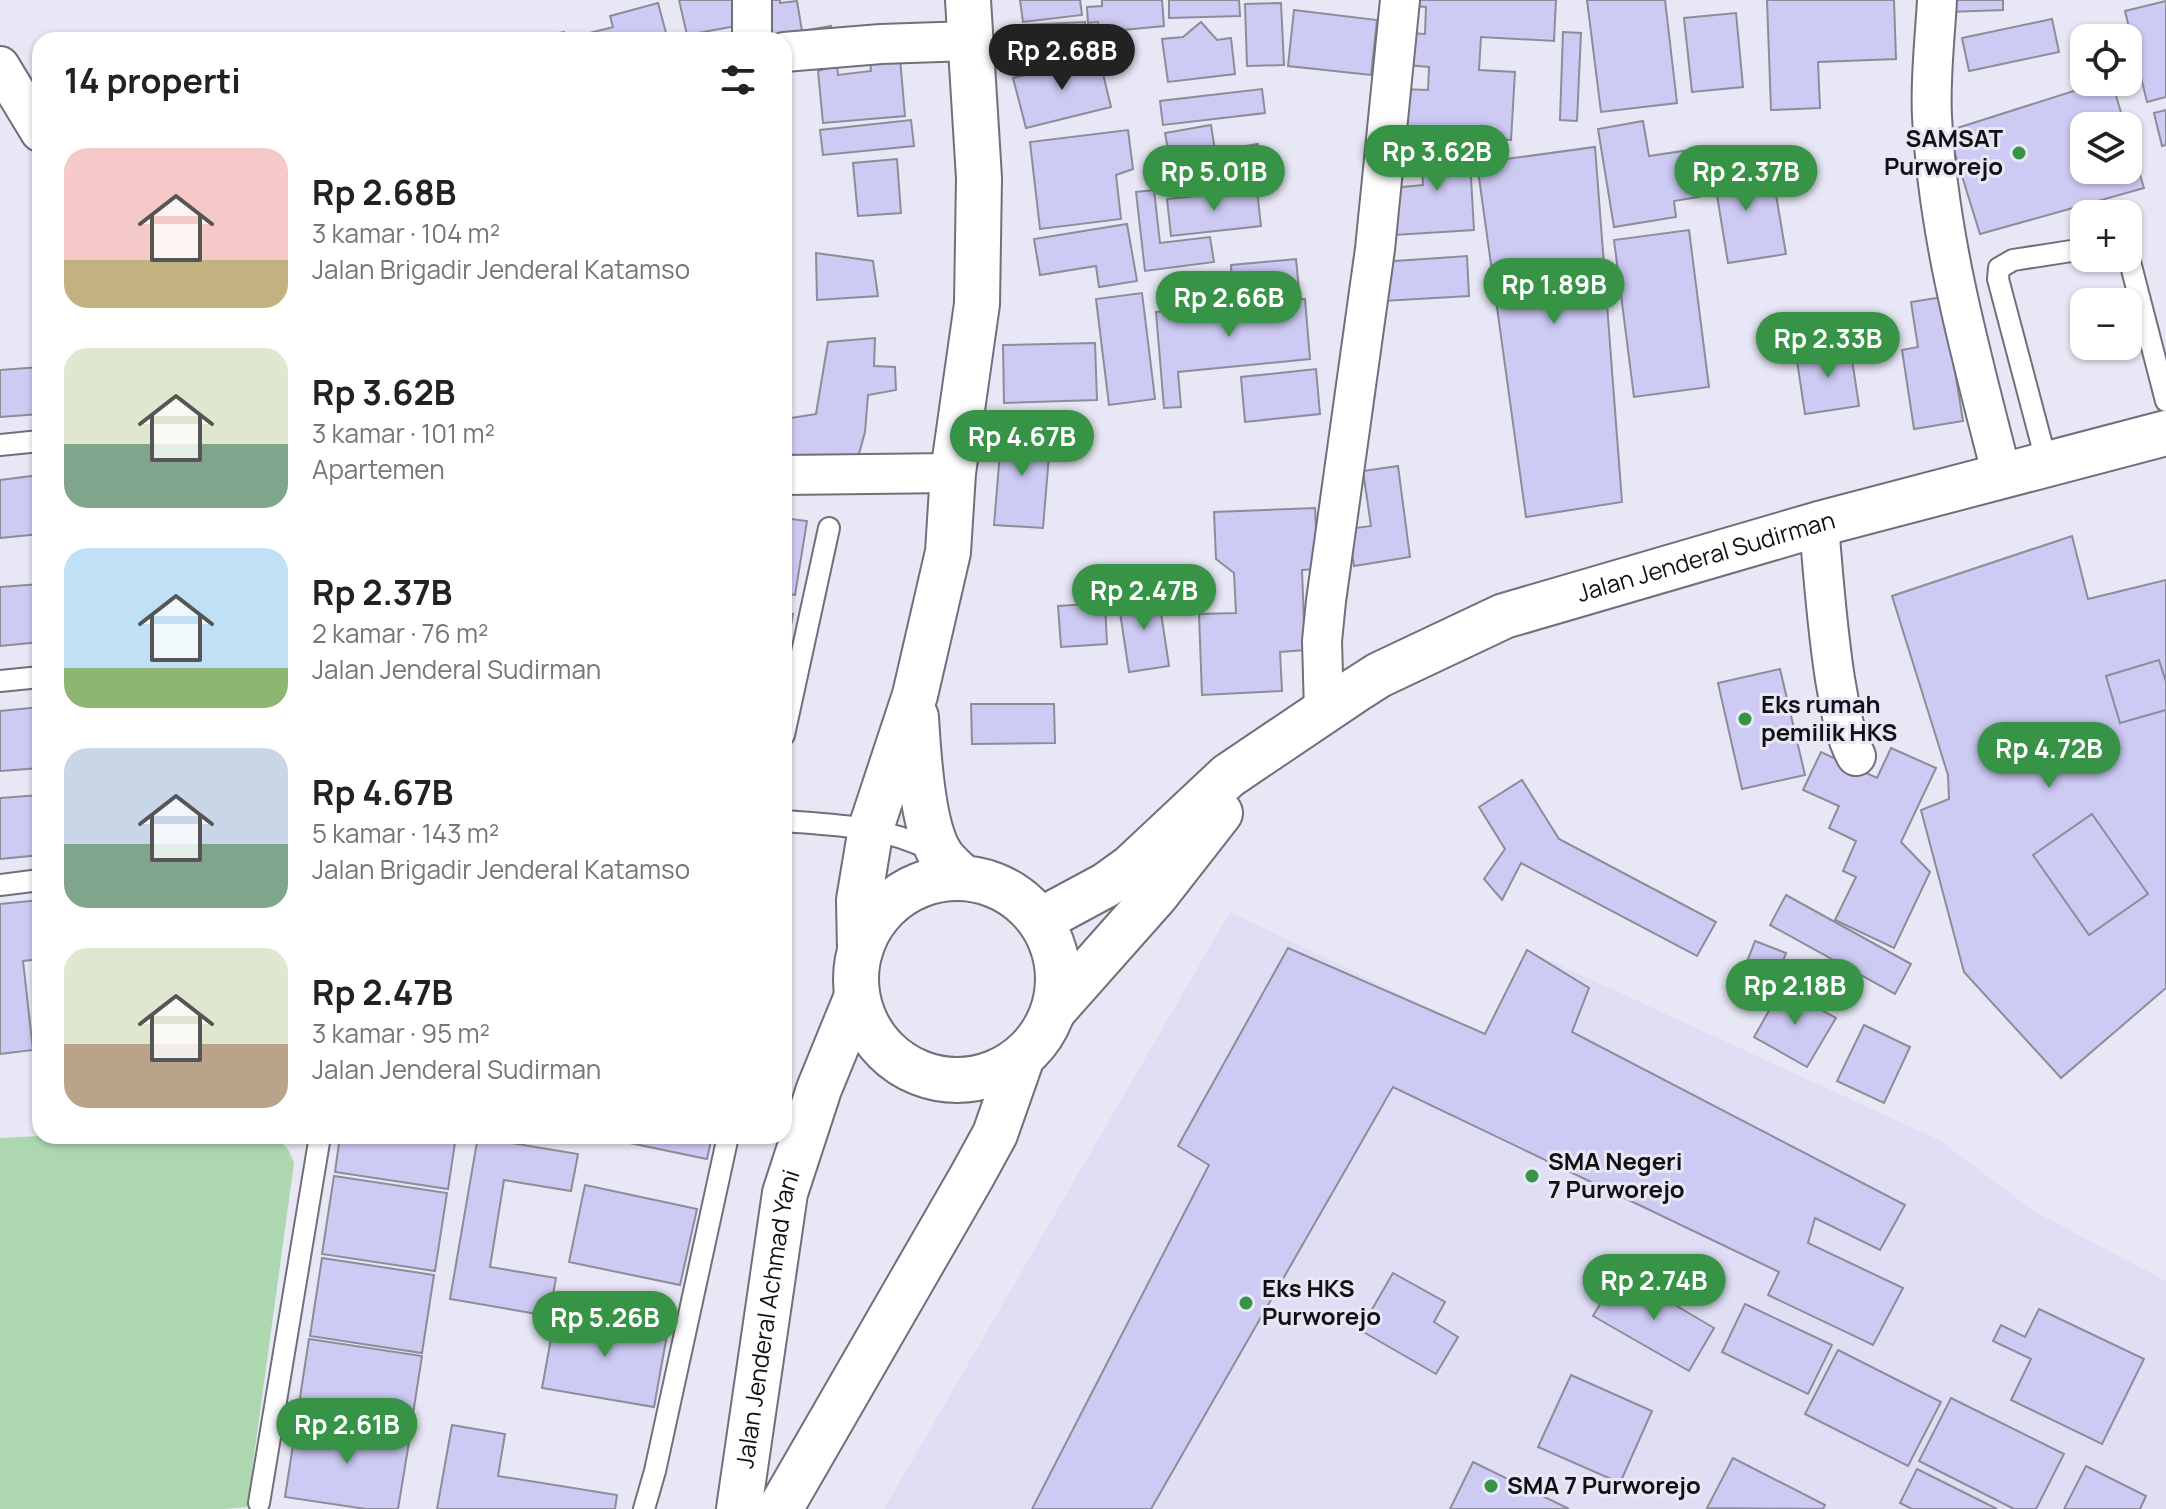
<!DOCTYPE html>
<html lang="id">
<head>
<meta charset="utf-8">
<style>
	body { margin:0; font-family:Manrope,sans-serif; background:#f2f2f2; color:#222; height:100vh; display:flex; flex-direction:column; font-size:30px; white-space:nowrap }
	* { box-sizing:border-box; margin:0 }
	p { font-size:26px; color:#767676 }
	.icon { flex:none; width:44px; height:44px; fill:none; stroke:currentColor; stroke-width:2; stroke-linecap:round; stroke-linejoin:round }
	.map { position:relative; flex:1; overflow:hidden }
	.details { position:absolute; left:32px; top:32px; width:760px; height:1112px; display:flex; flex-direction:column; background:#fff; border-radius:24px; box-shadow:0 2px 6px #0004 }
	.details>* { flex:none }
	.fabs { position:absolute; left:2070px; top:24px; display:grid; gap:16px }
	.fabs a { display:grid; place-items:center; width:72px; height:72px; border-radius:16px; background:#fff; box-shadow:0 2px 6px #0004; font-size:40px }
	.price { position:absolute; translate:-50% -68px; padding:0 18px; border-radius:28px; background:#379447; color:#fff; font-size:26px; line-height:52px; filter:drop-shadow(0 2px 4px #0008) }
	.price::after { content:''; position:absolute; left:50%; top:48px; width:24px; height:18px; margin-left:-12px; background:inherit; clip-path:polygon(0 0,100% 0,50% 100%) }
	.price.active { background:#222; color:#fff }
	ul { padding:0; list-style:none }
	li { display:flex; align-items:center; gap:24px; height:200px; padding:0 32px }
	li span { display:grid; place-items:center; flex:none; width:224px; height:160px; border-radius:24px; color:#555 }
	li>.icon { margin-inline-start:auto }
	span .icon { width:96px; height:96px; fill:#fffc; stroke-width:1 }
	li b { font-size:34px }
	h2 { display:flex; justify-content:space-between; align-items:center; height:96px; padding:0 32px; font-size:34px }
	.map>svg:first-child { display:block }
	.built { fill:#dfdef4 }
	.green { fill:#acd7af }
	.building { fill:#cdcaf4; stroke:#8d8d99; stroke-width:2 }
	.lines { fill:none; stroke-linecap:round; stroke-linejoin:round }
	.service-casing { stroke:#706f7b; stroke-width:24 }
	.minor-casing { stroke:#706f7b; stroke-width:42 }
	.secondary-casing { stroke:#706f7b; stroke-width:48 }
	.service { stroke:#fff; stroke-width:20 }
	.minor { stroke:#fff; stroke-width:38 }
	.secondary { stroke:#fff; stroke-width:44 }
	.poi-dot { fill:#379447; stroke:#e7e7f5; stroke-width:3 }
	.labels { text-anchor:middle; stroke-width:6; stroke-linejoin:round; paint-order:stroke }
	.poi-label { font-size:24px; font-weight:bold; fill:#101015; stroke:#e7e7f5; text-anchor:start }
	.street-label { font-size:24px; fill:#101015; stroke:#e7e7f5 }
</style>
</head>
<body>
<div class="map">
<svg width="2166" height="1509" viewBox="0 0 2166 1509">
	<rect width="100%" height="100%" fill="#e7e7f5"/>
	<path class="built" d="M1230,912L1484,1034L1527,950L1939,1140L2035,1212L2166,1281V1509H884Z"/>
	<path class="green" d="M40,1136H276L289,1151L294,1163L247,1507L223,1509H0V1138Z"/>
	<g class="building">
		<path d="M679,0H742L747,24L687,35Z"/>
		<path d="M758,0H780V3L797,1L802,31L831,26L832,34L764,40Z"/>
		<path d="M1020,0H1080L1082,15L1023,22Z"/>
		<path d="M1102,0H1162L1164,26L1123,30L1125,54L1102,56L1098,22L1088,23L1087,7L1102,6Z"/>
		<path d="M1169,0H1239L1240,16L1169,18Z"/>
		<path d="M1414,0H1556L1554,41L1481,37L1479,70L1515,72L1511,140L1398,133L1401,89L1428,90L1429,67L1406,65L1407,33L1425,34L1426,7L1414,6Z"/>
		<path d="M1587,0H1665L1677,103L1601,112Z"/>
		<path d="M1767,0H1894L1896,59L1818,62L1820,108L1771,110Z"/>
		<path d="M1948,0H2003V10L1948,12Z"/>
		<path d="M2166,1V97L2147,102L2125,11Z"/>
		<path d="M658,3L668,40H583L582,35L613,27L610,16Z"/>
		<path d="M1281,3L1284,65L1247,66L1245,4Z"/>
		<path d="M1294,10L1377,20L1371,75L1288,66Z"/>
		<path d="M1736,13L1743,87L1692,92L1684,18Z"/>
		<path d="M2052,19L2059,52L1969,71L1962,38Z"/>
		<path d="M1085,22L1087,57L1025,61L1023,25Z"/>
		<path d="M1201,22L1217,40L1231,38L1235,74L1168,82L1162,39L1183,37Z"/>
		<path d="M564,32L566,40H542L541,37Z"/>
		<path d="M1563,32L1581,33L1577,121L1560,120Z"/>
		<path d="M1099,57L1111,107L1026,128L1013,78Z"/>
		<path d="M900,58L905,116L823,123L818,71L837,65L838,75L871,71L870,61Z"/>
		<path d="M2102,82H2112L2125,126H2084V170H2128V135L2144,188L1980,234L1948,131Z"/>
		<path d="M1262,89L1265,113L1163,125L1160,101Z"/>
		<path d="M2166,110V145L2162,146L2154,113Z"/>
		<path d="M911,120L914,146L823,155L820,130Z"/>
		<path d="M1643,121L1649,156L1696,149L1704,196L1674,201L1676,217L1614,227L1598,129Z"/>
		<path d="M1211,125L1215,151L1258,144L1264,175L1175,190L1165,133Z"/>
		<path d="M1128,130L1133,169L1116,175L1121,219L1040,229L1030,142Z"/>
		<path d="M1469,142L1474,230L1394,235L1392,188L1423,185L1421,145Z"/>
		<path d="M1595,147L1622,502L1526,517L1477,163Z"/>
		<path d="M1734,148L1741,188L1774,183L1786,254L1728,263L1710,152Z"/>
		<path d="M897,159L901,213L858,216L853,163Z"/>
		<path d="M1154,190L1160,243L1210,237L1214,262L1145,271L1136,192Z"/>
		<path d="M1257,190L1261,226L1171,236L1167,199Z"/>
		<path d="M1127,224L1137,281L1099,287L1096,266L1040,275L1034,239Z"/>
		<path d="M1689,230L1709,387L1634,397L1614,240Z"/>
		<path d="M816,253L873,261L878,296L817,300Z"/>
		<path d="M1467,256L1469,296L1383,301L1381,262Z"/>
		<path d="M1296,259L1299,290L1233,295L1231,265Z"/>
		<path d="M1142,293L1155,399L1109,405L1096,299Z"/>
		<path d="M1943,297L1963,421L1914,429L1902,350L1918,347L1911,302Z"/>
		<path d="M1305,299L1310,359L1178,372L1181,407L1164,408L1156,312Z"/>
		<path d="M875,338L874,366L895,367L896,390L868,395L865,432L857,461L784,460V419L816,414L828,342Z"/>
		<path d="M1095,343L1097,400L1004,403L1003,345Z"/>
		<path d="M1850,346L1859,406L1805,414L1796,354Z"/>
		<path d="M40,367V414L0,417V370Z"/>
		<path d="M1316,369L1320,414L1245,422L1241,377Z"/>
		<path d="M1002,428L1051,431L1043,528L994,525Z"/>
		<path d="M1398,466L1410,557L1354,566L1348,529L1371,526L1363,471Z"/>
		<path d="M40,475V534L0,538V480Z"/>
		<path d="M1315,508L1318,569L1302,570L1305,650L1280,652L1282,691L1202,695L1199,614L1236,613L1234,573L1216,559L1214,512Z"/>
		<path d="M784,518L807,521L795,595L784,593Z"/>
		<path d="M2072,536L2088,599L2166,580V988L2061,1078L1964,972L1921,810L1949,799L1948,775L1892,596Z"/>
		<path d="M40,584V642L0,646V587Z"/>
		<path d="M1158,593L1169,666L1129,672L1118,599Z"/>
		<path d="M1105,603L1107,644L1061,647L1058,606Z"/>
		<path d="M784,613L793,614L784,667Z"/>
		<path d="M2159,660L2166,682V710L2120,723L2106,676Z"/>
		<path d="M1780,669L1805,775L1742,789L1718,683Z"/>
		<path d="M971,704H1054L1055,743L972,744Z"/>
		<path d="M40,707V768L0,771V711Z"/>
		<path d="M1891,748L1936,768L1901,842L1930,872L1894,948L1835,920L1856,877L1843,871L1856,841L1829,828L1839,806L1803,790L1821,752L1877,778Z"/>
		<path d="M1522,780L1559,839L1716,922L1697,956L1521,863L1502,900L1484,879L1505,849L1479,807Z"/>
		<path d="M40,795V855L0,859V798Z"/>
		<path d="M2092,814L2148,894L2089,935L2033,855Z"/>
		<path d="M1786,895L1911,964L1895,994L1770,925Z"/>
		<path d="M40,900V959L23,961L33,1050L0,1054V904Z"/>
		<path d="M1755,941L1786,953L1767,1000L1737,988Z"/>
		<path d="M1288,948L1485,1034L1527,950L1589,988L1572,1032L1905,1205L1880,1250L1815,1218L1808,1243L1903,1288L1873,1345L1768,1295L1779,1272L1393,1087L1151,1509H1032L1209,1165L1178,1146Z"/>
		<path d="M1782,988L1836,1018L1807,1067L1754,1037Z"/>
		<path d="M1864,1025L1910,1047L1884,1103L1837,1081Z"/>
		<path d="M340,1136H456L448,1189L335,1172Z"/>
		<path d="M478,1136H512L511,1143L578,1154L571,1191L504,1180L490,1267L556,1278L549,1316L450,1299Z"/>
		<path d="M596,1136H712L707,1159Z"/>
		<path d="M334,1176L447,1193L435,1271L322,1254Z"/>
		<path d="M585,1185L697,1209L680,1285L569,1262Z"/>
		<path d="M322,1258L434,1275L422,1353L310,1336Z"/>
		<path d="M1619,1272L1714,1328L1689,1371L1593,1316Z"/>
		<path d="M1393,1273L1445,1302L1434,1322L1458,1337L1436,1374L1360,1330Z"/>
		<path d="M1745,1304L1832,1345L1808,1394L1722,1352Z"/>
		<path d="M2039,1309L2144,1359L2102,1444L2011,1400L2031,1359L1993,1341L2001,1325L2025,1337Z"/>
		<path d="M556,1311L668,1329L654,1407L542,1388Z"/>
		<path d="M309,1339L422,1356L410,1433L297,1417Z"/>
		<path d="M1838,1350L1941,1402L1908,1466L1805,1414Z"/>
		<path d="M1571,1375L1652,1411L1620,1483L1538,1447Z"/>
		<path d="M1951,1398L2064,1454L2036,1509H2014L1919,1461Z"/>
		<path d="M297,1419L410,1436L398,1509H366L285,1497Z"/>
		<path d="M452,1425L505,1434L498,1476L617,1495L615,1509H437Z"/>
		<path d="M1733,1458L1825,1505L1823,1509L1707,1508Z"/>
		<path d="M1473,1462L1569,1509H1450Z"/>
		<path d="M2086,1466L2146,1496L2140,1509H2064Z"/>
		<path d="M1917,1469L1997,1509H1912L1900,1503Z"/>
	</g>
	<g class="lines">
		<g class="service-casing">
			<g id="service">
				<path d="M2128,254L2166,401"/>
				<path d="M0,445L40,441"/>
				<path d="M2047,464L1998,279L1999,268L2013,260L2084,249"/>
				<path d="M0,681L40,677"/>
				<path d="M784,735L829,528"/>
				<path d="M784,821C835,825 885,826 931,850"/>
				<path d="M0,885L40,880"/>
				<path d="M259,1503L320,1136"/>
				<path d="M644,1509L655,1471L728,1136"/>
			</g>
		</g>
		<g class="minor-casing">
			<g id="minor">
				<path d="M1937,0C1935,38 1930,78 1932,116C1938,238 1972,358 2002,476"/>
				<path d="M752,40V0"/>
				<path d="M784,52L881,44L969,41"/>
				<path d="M0,66L40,132"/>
				<path d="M784,475L953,473"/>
				<path d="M1819,524C1823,576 1827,627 1835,679C1840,706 1843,732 1856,756"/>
				<path d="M1324,711L1322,641L1326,601L1375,249L1400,0"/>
			</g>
		</g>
		<g class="secondary-casing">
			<g id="secondary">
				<path d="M916,717C918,752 922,827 941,855C946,863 956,871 963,878"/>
				<circle cx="957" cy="979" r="101"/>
				<path id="s1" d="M1041,920L1106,885L1131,867L1228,776L1354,691L1379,675L1504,616L1819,524L2166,433"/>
				<path d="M860,951L859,900L871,828L915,695L948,552L953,473L977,304L979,178L968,0"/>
				<path d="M1054,1010L1156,895L1220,813"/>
				<path id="s2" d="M739,1509L785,1193L819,1089L857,996"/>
				<path d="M780,1509L972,1176L995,1134L1022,1057"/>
			</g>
		</g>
		<use href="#service" class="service"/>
		<use href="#minor" class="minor"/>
		<use href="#secondary" class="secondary"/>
	</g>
	<g class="poi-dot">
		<circle cx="2019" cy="153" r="8"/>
		<circle cx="1745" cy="719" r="8"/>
		<circle cx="1532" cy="1176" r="8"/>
		<circle cx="1246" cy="1303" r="8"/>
		<circle cx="1491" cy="1486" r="8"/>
	</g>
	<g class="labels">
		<g class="poi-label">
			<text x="2003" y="147" text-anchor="end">SAMSAT<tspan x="2003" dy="28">Purworejo</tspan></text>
			<text x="1761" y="713">Eks rumah<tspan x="1761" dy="28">pemilik HKS</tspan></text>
			<text x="1548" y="1170">SMA Negeri<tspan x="1548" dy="28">7 Purworejo</tspan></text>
			<text x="1262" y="1297">Eks HKS<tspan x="1262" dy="28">Purworejo</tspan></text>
			<text x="1507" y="1494">SMA 7 Purworejo</text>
		</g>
		<g class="street-label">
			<text dy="8" stroke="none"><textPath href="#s1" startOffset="768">Jalan Jenderal Sudirman</textPath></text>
			<text dy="8" stroke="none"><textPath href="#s2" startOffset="192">Jalan Jenderal Achmad Yani</textPath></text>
		</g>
	</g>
</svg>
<div class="fabs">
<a><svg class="icon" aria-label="locate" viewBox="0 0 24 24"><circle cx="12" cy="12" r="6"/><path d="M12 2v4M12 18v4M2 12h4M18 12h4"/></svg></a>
<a><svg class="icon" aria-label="layers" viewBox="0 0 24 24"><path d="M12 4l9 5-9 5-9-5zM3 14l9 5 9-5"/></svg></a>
<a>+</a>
<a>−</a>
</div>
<b class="price active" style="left:1062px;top:92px">Rp 2.68B</b>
<b class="price" style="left:1437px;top:193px">Rp 3.62B</b>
<b class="price" style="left:1214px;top:213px">Rp 5.01B</b>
<b class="price" style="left:1746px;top:213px">Rp 2.37B</b>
<b class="price" style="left:1554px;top:326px">Rp 1.89B</b>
<b class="price" style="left:1229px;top:339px">Rp 2.66B</b>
<b class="price" style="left:1828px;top:380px">Rp 2.33B</b>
<b class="price" style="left:1022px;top:478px">Rp 4.67B</b>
<b class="price" style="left:1144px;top:632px">Rp 2.47B</b>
<b class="price" style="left:2049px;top:790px">Rp 4.72B</b>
<b class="price" style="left:1795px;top:1027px">Rp 2.18B</b>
<b class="price" style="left:1654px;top:1322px">Rp 2.74B</b>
<b class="price" style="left:605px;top:1359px">Rp 5.26B</b>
<b class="price" style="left:347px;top:1466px">Rp 2.61B</b>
<section class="details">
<h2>14 properti<svg class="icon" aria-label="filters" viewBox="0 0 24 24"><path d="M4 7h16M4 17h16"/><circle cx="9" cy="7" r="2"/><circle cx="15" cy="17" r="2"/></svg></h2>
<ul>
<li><span style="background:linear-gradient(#f6c9c9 70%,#c2b280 0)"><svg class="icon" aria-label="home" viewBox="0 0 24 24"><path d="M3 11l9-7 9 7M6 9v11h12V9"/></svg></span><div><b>Rp 2.68B</b><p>3 kamar · 104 m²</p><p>Jalan Brigadir Jenderal Katamso</p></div></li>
<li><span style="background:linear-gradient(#dfe7d0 60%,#7fa58c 0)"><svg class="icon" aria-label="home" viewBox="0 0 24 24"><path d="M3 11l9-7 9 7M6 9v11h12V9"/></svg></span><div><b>Rp 3.62B</b><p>3 kamar · 101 m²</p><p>Apartemen</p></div></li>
<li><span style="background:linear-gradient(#bfe0f5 75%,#8fb573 0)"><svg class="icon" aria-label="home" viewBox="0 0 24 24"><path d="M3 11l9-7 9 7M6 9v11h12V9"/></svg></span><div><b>Rp 2.37B</b><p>2 kamar · 76 m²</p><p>Jalan Jenderal Sudirman</p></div></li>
<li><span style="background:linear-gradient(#c9d6e8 60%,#7fa58c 0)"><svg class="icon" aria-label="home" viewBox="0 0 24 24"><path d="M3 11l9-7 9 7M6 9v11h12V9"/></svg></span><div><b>Rp 4.67B</b><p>5 kamar · 143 m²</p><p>Jalan Brigadir Jenderal Katamso</p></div></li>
<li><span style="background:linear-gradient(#dfe7d0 60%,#b9a48a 0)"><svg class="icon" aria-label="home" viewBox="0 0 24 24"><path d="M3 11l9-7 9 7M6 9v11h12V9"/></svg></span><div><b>Rp 2.47B</b><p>3 kamar · 95 m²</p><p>Jalan Jenderal Sudirman</p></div></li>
</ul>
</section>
</div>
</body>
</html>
